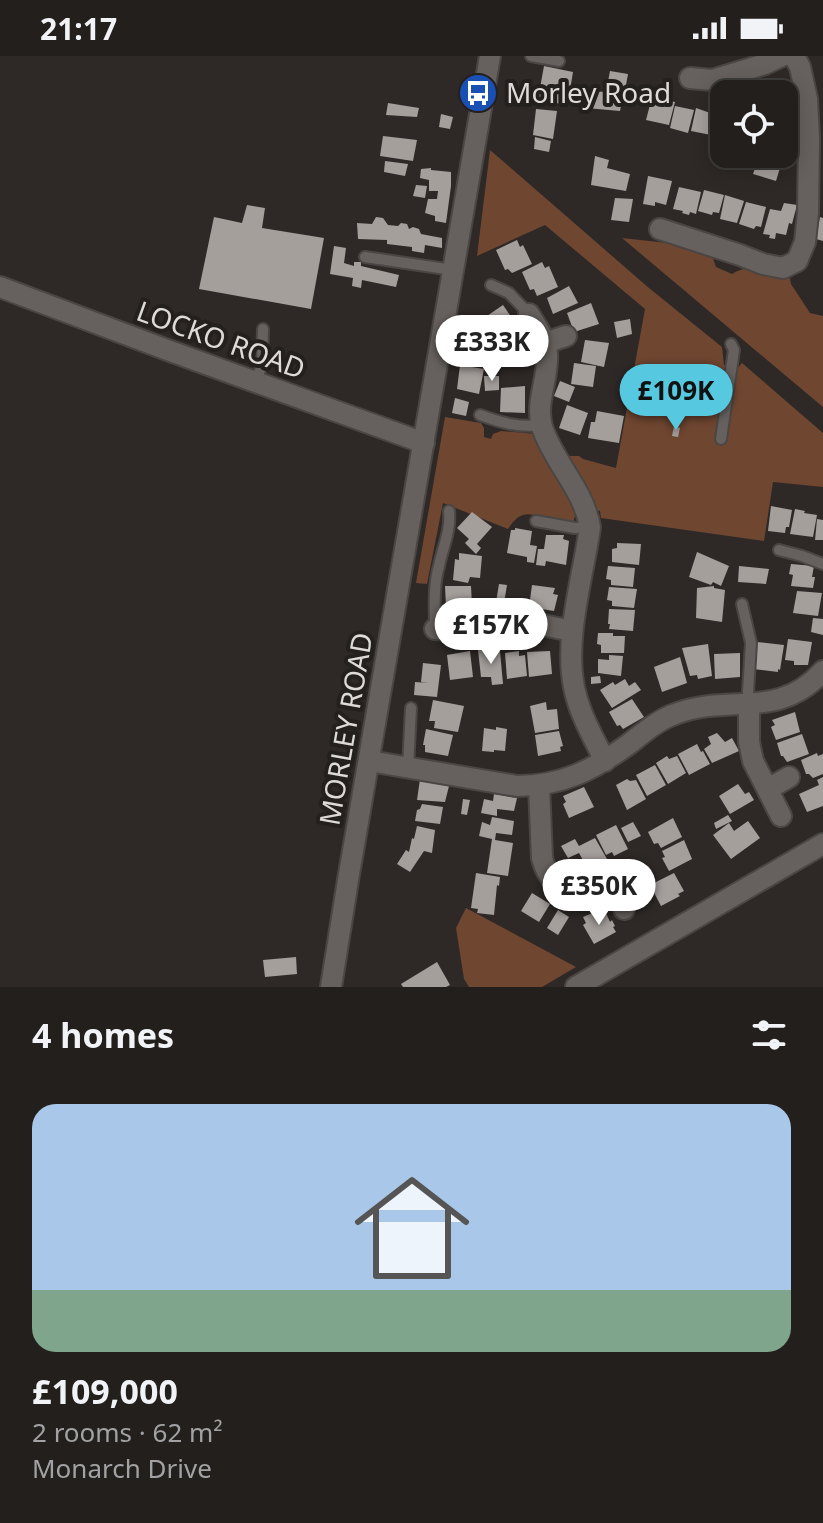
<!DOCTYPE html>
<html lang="en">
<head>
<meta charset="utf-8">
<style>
	body { margin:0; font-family:"Noto Sans",sans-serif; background:#2a2726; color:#f1f3f6; height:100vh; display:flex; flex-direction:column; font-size:30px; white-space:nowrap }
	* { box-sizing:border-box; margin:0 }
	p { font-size:26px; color:#a2a2a4 }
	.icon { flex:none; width:44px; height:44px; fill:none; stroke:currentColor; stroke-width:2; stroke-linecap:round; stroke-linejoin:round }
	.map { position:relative; height:931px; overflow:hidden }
	.sheet { display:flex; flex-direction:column; background:#221f1d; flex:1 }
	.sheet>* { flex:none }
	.controls { position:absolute; left:710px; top:24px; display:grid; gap:16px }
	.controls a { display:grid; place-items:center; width:88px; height:88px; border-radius:16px; background:#221f1d; box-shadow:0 4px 20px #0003,0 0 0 2px #3f3d3b; font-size:40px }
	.price { position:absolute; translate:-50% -68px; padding:0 18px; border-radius:28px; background:#fff; color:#222; font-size:26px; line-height:52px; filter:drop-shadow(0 2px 4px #0008) }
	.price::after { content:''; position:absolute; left:50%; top:48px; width:24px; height:18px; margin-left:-12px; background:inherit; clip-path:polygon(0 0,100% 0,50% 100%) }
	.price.selected { background:#56c9e1; color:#111 }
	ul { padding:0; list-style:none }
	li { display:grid; align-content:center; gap:16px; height:424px; padding:0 32px }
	li span { display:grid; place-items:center; height:248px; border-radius:24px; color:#555 }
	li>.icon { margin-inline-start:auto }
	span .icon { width:144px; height:144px; fill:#fffc; stroke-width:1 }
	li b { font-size:34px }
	h2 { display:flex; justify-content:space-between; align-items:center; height:96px; padding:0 32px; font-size:34px }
	.status { display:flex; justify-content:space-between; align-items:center; height:56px; padding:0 40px; background:#221f1d; direction:ltr }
	.status svg { height:22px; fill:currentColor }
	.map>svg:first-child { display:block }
	.green { fill:#6f4630 }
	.building { fill:#a59f9c }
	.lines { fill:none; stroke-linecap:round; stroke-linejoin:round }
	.service-casing { stroke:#4a4644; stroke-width:14 }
	.minor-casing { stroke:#4a4644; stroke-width:24 }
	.tertiary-casing { stroke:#4a4644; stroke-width:24 }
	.service { stroke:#66615e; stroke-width:10 }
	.minor { stroke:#66615e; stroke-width:20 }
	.tertiary { stroke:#66615e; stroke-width:20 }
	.labels { text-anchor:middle; stroke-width:8; stroke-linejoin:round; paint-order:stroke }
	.poi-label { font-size:28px; fill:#dddad8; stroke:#24201d; text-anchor:start }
	.street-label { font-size:28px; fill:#dddad8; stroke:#24201d }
</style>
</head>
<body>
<div class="status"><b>21:17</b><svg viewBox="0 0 49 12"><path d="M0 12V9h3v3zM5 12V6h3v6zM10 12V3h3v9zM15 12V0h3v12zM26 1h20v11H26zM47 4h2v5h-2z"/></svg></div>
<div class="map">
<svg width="823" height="931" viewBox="0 0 823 931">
	<rect width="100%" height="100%" fill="#2e2927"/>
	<g class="green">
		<path d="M490,94L649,232L722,291L724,309L737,313L742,307L823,377V431L773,426L764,485L601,462L600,455L595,454L566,404L568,400H579L583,403L616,412L645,253L545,169L477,200Z"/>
		<path d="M622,182L695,190L710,194L716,211L732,218C750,206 769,215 789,218L791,228L810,257L823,260V351Z"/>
		<path d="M445,361L481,367L484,372V381L491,383L493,378L501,375L536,378L574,445L578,458L574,462V467C567,466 560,465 554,464C532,460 523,450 508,473L443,447L427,528L416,527Z"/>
		<path d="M466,852L576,911L542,931H469L464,923L456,872Z"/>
	</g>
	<g class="building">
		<path d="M544,10L573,16L570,34L563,32L561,48L538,43Z"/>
		<path d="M610,15L628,18L624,40H623L620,55L586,52L589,35L606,36Z"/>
		<path d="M652,41L675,46L669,69L646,64Z"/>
		<path d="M388,47L419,52L417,61L386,59Z"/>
		<path d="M675,50L694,54L688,77L670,72Z"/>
		<path d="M784,50L790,51L785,71H784Z"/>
		<path d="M720,51L724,52V77L714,75Z"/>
		<path d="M696,52L716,59L711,79L691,75Z"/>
		<path d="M536,53L557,55L553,83L533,79Z"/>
		<path d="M441,58L453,61L450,73L439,71Z"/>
		<path d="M383,80L417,84L413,105L380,100Z"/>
		<path d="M535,81L551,85L549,96L534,93Z"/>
		<path d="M760,98L783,102L776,125L753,118Z"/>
		<path d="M595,100L609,104L607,112L630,118L626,135L591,129Z"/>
		<path d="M385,105L408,108L405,120L384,116Z"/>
		<path d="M431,112V114L451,116V130L446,167L435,165V160L425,157L428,143H437L438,135H429V124L420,122L421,113Z"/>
		<path d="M648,120L672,125L666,149L655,146V150L643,148Z"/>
		<path d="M416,129L427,130L425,142L413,140Z"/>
		<path d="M679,131L701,136L696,158L690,156L689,159L682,157L683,155L673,153Z"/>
		<path d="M704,134L724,139L719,157L713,156L712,159L698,155Z"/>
		<path d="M725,139L744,145L737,167L720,163Z"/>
		<path d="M615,142L633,143L629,166L611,164Z"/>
		<path d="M746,146L766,151L761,171L756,170L754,173L739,168Z"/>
		<path d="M784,147L797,149L792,168L789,167L786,179L776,177L775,183L769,182L770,179L763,178L770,153L781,155Z"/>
		<path d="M247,149L265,152L262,172L324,182L311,253L199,233L214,161L242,167Z"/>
		<path d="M376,161L383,162L388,169L398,170L401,167L407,168L409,173L413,171L419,173L421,178L442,182V192L425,189L424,197L412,195V191L387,188V184L358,183L357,167L372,168Z"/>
		<path d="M820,161L823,162V185L816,183Z"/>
		<path d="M517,184L520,191L523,189L532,208L512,217L508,213L505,214L496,194Z"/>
		<path d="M334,190L346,192L344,207L354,210V206H361V210L399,219L396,231L362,224L361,232L352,230L353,222L330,218Z"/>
		<path d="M542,206L545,212L549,210L558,231L537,240L534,233L530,234L522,216Z"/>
		<path d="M569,230L578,247L553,258L547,242Z"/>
		<path d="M591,247L599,268L574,276L567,257Z"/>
		<path d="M503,249L516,268L497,282L484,262Z"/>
		<path d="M468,261L481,265L478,281L465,279Z"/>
		<path d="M630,263L632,278L617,282L614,266Z"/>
		<path d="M585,284L609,287L604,311L581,306Z"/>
		<path d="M574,307L596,310L593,331L571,328Z"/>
		<path d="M460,309L484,313L479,338L457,333Z"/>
		<path d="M484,320H499V334L485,335Z"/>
		<path d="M560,325L575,331L569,346L554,340Z"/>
		<path d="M525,330V357L500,356L501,332Z"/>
		<path d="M455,342L469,346L466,360L452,357Z"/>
		<path d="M567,349L588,357L580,379L559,372Z"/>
		<path d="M597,355L624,360L619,387L588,382L591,366H595Z"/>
		<path d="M674,370L680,372L678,381L672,380Z"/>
		<path d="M771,450L792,454L789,471H786L785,477L768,475Z"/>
		<path d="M795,453L805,455L804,457L817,459L813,481L790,478Z"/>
		<path d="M472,456L492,471L477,488L481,492L476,498L465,487L469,483L457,472Z"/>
		<path d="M817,463L823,464V484H815Z"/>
		<path d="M515,472L532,475L530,489L537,490L534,507L527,506V501L507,497L511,474H515Z"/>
		<path d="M546,479H564L563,483L569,485L566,509L546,505L545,510L536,509L538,493H544Z"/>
		<path d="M617,487L641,488L639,509L612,506V493L617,492Z"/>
		<path d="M697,496L729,510L721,530L713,526L711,529L689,521Z"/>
		<path d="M459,497L482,500L480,522L470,521L468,527L453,524L455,503L459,504Z"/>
		<path d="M791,508L814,510L812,521H815L813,532L791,530L793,519L789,518Z"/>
		<path d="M608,510L635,512L633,531L611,529V524L606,523Z"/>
		<path d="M739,510L769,513L766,528L738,526Z"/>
		<path d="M499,528L507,529L504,547L496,546Z"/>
		<path d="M532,529L555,532L553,538L558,539L554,555L529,551Z"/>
		<path d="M445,530H471L472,549H488V559L458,560L457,552L446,551Z"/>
		<path d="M714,530V532L725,534L722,566L696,562L697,532Z"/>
		<path d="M609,531L637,533L634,552L612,550V545L607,544Z"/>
		<path d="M797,535L822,537L818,560L793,557Z"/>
		<path d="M609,553L635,554L633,575L609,573L610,568H608Z"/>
		<path d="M813,562L823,563V579L811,576Z"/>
		<path d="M598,577H613V580H625L624,597H601V589L597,588Z"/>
		<path d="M788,583L812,586L808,609H794V605L785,604Z"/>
		<path d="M757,586L784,589L780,614L778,613V616L753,613Z"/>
		<path d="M708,588L712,620L698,623L697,619L690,620L682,592Z"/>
		<path d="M492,593V596L500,595L503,628L492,629L491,621H481L478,594Z"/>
		<path d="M470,595L473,621L450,624L447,599Z"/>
		<path d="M519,595V600L525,599L527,620L507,623L505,597Z"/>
		<path d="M550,595L552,618L529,621L527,596Z"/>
		<path d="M740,597V621L715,623L714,598Z"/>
		<path d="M609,599L623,600L621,620L598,617V603L609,604Z"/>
		<path d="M680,601L687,627L662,636L654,611Z"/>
		<path d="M423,607L441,609L437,641L414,639L415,626L429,627L421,626Z"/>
		<path d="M600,620L601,627L591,628V621Z"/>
		<path d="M625,623L629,630L635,626L641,634L612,652L600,634L613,626L615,629Z"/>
		<path d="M632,643L644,661L623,673L620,669L617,670L609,656Z"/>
		<path d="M433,644L464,650L458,676L434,672L435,665H429Z"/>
		<path d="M546,646L547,654L557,653L559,673L535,677L530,650Z"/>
		<path d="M795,656L800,676L776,684L771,671L775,669L772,664Z"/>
		<path d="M496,671L507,673L505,695L494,694V696L482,695L484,672L496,674Z"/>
		<path d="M426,673L453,679L448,700L425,696V689H423Z"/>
		<path d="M559,675L563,690L560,691L561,695L538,700L535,679Z"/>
		<path d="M717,677L725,686L732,682L739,695L712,707L704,693L711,688L708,681Z"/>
		<path d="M802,678L809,698L787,706L783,700H781L777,687Z"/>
		<path d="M697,688L701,696L703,695L710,708L689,719L678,698Z"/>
		<path d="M817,697L818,700L823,698V718L813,722L809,718H806L801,704Z"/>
		<path d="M667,700L669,703L677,700L686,717L668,728L656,707Z"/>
		<path d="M655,709L666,729L647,740L636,719Z"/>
		<path d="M823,721V750L807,756L799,738L819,729L817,724Z"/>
		<path d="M420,723L449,730L445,746L417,744Z"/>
		<path d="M627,723L630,725L636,724L646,743L627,754L616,729Z"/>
		<path d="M738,728L745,738L749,736L754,744L730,758L719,740Z"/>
		<path d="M584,731L594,751L569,762L563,748L566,746L563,740Z"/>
		<path d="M494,738L517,742L514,755L497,753V760L481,757L484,743L493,745Z"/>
		<path d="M463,743L470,744L467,759L461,758Z"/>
		<path d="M422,748L443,751L440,768L415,765L417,754L420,753Z"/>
		<path d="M728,759L732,765L716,773L714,767Z"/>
		<path d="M492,761L514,765L512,779L496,777L495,784L513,787L508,820L487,817L492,783L479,780L482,766L490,769Z"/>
		<path d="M673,762L682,781L661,792L658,787L654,788L648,776Z"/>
		<path d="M748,765L760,782L731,803L713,779L729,767L734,775Z"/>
		<path d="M633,766L641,780L628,786L621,772Z"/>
		<path d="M616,769L628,793L614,800L612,796L606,799L596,779Z"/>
		<path d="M417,770L435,774L432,797L424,795L410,816L397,808L406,794L409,796L412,782L414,783Z"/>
		<path d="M595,782L607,803L601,806L602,808L589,815L579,797L568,802L561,790L575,783L579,790Z"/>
		<path d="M684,784L692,803L669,815L662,802L665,801L662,795Z"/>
		<path d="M476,817L500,821L499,830L497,829L494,859L477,857L478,853L471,852Z"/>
		<path d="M674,817L684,835L678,838L680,840L661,850L650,829Z"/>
		<path d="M532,837L550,848L539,866L521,855Z"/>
		<path d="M558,854L569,861L558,879L547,872Z"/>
		<path d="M597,855L600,860L606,857L610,866L612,864L615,870L613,871L616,876L594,888L583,869L586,867L583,861Z"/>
		<path d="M296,901L297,918L265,921L263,904Z"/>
		<path d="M437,906L450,929L446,931H403L401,928Z"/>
	</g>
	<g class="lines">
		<g class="service-casing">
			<g id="service">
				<path d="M531,0L559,5"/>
				<path d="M365,201L453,214"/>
				<path d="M491,229L509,237L529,258"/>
				<path d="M256,327L262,308L263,273"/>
				<path d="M689,347L725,352"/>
				<path d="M480,359C502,367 519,372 542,369"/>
				<path d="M721,383L734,294L731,288"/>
				<path d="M536,465L575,472L590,471"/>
				<path d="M779,494L802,500L823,508"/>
				<path d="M742,548L751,587L748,636L749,649"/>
				<path d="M435,573C435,552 433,530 439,510C443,490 451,475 449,455"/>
				<path d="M408,712L411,652"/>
			</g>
		</g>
		<g class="minor-casing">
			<g id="minor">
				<path d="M690,22L712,24L765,8L782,0"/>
				<path d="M660,173L740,199L763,208L783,212L797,205L805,186L808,157L809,82L807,43L800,11L794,0"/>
				<path d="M529,258C536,270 546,283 547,297C549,322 535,346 542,371C554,407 584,434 590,471C583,521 564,582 574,631C579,657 593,681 605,705"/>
				<path d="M545,287L566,280"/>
				<path d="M435,573L473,576L523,567L543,569L572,575"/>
				<path d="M749,649V686L753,705L781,760"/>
				<path d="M369,705L517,730C562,730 593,714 629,688C643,677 658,664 675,658C730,637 778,665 823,615"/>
				<path d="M539,730L542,802C554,852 608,834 641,820"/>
				<path d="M768,733L789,721"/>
				<path d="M617,830L624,853"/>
			</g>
		</g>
		<g class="tertiary-casing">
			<g id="tertiary">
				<path d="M0,231L170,295L424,387"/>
				<path d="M331,931L348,824L490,0"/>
				<path d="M576,931L823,788"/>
			</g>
		</g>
		<use href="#service" class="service"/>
		<use href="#minor" class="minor"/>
		<use href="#tertiary" class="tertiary"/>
	</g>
	<defs>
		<g id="bus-disc" transform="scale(2)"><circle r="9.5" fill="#1a4fb4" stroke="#24201d"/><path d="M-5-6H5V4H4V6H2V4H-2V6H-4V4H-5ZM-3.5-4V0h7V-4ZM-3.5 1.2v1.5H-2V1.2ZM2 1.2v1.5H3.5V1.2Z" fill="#fff"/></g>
	</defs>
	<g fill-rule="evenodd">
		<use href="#bus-disc" x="478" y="37"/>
	</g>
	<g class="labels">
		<g class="poi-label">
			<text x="506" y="47">Morley Road</text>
		</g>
		<g class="street-label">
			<text transform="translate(221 284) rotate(20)" y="10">LOCKO ROAD</text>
			<text transform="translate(346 673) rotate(-80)" y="10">MORLEY ROAD</text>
		</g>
	</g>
</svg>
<div class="controls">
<a><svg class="icon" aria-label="locate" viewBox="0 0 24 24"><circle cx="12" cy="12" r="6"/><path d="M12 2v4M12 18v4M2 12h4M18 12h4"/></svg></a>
</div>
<b class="price" style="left:492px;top:327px">£333K</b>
<b class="price selected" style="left:676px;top:376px">£109K</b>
<b class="price" style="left:491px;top:610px">£157K</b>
<b class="price" style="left:599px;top:871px">£350K</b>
</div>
<section class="sheet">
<h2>4 homes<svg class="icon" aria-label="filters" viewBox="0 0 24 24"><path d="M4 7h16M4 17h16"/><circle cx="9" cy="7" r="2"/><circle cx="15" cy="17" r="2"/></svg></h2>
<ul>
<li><span style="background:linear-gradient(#a9c7e8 75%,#7fa58c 0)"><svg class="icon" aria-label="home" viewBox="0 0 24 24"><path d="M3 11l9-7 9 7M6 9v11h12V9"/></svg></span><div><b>£109,000</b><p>2 rooms · 62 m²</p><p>Monarch Drive</p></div></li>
</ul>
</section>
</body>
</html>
